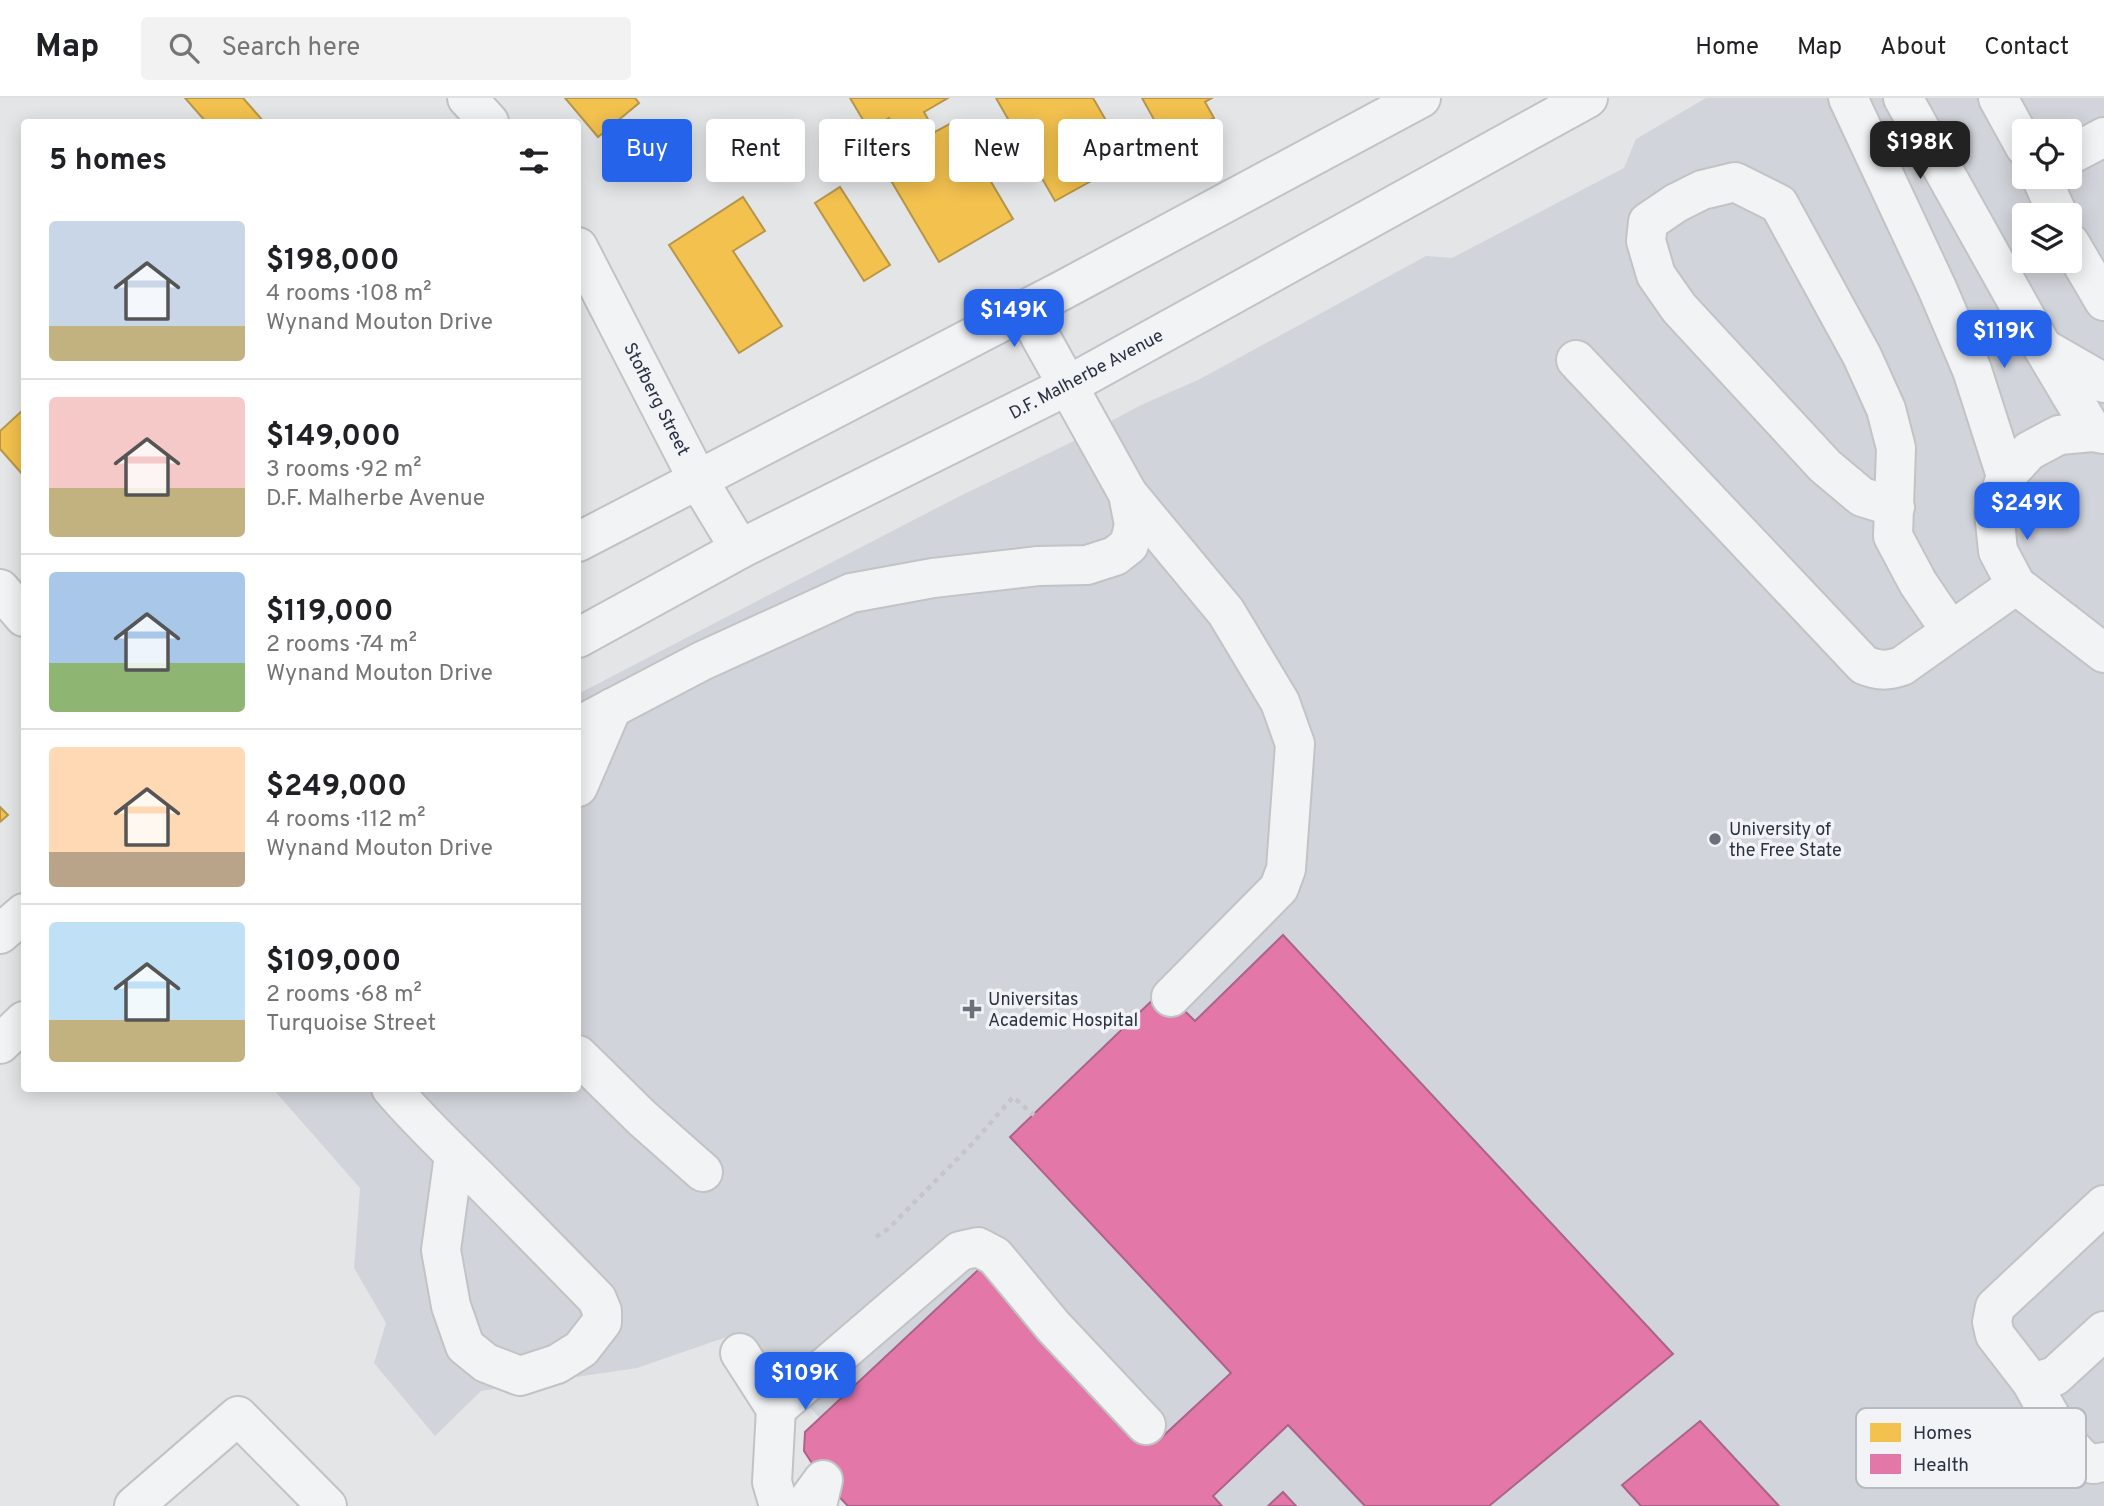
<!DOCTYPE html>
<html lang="en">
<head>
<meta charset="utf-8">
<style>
	body { margin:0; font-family:Overpass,sans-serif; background:#f2f2f2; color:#202124; height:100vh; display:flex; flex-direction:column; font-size:26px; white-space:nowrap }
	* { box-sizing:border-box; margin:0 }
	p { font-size:23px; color:#757577 }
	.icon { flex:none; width:38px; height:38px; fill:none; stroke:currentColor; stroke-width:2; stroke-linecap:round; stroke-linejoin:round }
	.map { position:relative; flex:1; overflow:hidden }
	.drawer { position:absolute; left:21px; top:21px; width:560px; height:973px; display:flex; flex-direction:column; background:#fff; border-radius:7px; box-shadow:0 4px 18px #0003 }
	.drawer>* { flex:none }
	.guide { position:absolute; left:602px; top:21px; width:665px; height:63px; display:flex; gap:14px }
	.buttons { position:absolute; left:2012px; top:21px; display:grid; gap:14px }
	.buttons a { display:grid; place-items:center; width:70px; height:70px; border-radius:7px; background:#fff; box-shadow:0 4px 18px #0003; font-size:35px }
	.price { position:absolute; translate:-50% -60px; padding:0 16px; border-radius:14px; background:#2563eb; color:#fff; font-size:23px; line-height:46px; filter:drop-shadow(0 2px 4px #0008) }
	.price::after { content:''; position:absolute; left:50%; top:42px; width:21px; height:16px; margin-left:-10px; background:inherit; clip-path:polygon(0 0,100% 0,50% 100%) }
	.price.active { background:#222; color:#fff }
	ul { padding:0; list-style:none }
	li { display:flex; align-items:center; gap:21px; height:175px; padding:0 28px }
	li+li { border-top:2px solid #e0e0e0 }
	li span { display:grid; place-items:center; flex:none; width:196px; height:140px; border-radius:7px; color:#555 }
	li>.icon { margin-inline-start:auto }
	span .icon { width:84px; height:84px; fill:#fffc; stroke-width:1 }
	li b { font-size:30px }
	h2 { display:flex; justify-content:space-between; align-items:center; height:84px; padding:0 28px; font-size:30px }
	.pill { padding:0 24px; border-radius:7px; background:#fff; box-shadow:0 4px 18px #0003; font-size:24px; line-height:63px }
	.pill.active { background:#2563eb; color:#fff }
	header { display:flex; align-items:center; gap:42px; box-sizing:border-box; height:98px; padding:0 35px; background:#fff; border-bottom:2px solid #e0e0e0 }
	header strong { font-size:33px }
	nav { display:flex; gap:38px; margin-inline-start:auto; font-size:24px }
	.search { width:490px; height:63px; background:#f2f2f2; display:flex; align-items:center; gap:18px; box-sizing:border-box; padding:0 24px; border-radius:7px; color:#757577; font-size:26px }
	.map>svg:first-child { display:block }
	.built { fill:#d1d4da; fill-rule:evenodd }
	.homes { fill:#f2c14e; stroke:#b6964a; stroke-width:2 }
	.health { fill:#e377a8; stroke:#ac6289; stroke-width:2 }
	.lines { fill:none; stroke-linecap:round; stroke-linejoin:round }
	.minor-casing { stroke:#c1c3c5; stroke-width:42 }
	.path { stroke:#c5c6cb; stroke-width:4.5; stroke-dasharray:5 5; stroke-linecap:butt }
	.minor { stroke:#f2f3f5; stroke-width:38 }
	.poi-dot { fill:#6b707b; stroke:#f1f3f7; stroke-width:2.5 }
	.labels { text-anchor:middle; stroke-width:7; stroke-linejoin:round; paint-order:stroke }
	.street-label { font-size:18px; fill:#2a3141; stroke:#f1f3f7 }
	.poi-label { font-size:18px; fill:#2a3141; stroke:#f1f3f7; text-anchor:start }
	.key { fill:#f1f3f7; stroke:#b5b9c0; stroke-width:2 }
	.key-label { font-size:19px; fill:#2a3141 }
</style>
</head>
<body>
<header>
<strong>Map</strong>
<div class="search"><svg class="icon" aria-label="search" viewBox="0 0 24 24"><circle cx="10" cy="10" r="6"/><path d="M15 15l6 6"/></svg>Search here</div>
<nav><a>Home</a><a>Map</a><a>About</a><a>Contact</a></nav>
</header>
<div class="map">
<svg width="2104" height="1408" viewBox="0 0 2104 1408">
	<rect width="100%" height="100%" fill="#e3e5e7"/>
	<path class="built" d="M1706,0H2104V1408H857V1361L741,1234L637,1270L481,1293L435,1338L374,1265L386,1225L354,1170L360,1090L273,991L578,990V596L958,399L1078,341L1141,307L1200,281L1426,158L1452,160L1624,70L1636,41ZM2025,33H2070V79H2025ZM2025,117H2070V163H2025Z"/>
	<g class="homes">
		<path d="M185,0H243L264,24H206Z"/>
		<path d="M565,0H635L639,5L598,39Z"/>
		<path d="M850,0H948L924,14L935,34L955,23L1013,121L939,164L873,52L899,37L889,20L869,32Z"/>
		<path d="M996,0H1093L1129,62L1055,103Z"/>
		<path d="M1142,0H1212L1205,4L1214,20L1167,45Z"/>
		<path d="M840,89L890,167L864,183L815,105Z"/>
		<path d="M743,99L765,133L733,153L782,228L739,255L669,147Z"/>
		<path d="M24,311V378L0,351V333Z"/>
		<path d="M0,709L8,717L0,724Z"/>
	</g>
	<g class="health">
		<path d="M1283,837L1673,1256L1489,1408H1365L1288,1327L1213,1398L1222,1408H848L823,1382L804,1353L805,1334L992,1159L1161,1340L1231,1275L1010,1039L1163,892L1195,923Z"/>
		<path d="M1700,1323L1779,1408H1641L1622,1387Z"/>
		<path d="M1283,1394L1296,1408H1268Z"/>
	</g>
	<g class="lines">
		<g class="minor-casing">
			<g id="minor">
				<path d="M467,0L489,24"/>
				<path d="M1848,0L1937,190L1972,272L2006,378"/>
				<path d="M1903,0L2043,250L2093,334"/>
				<path d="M1998,0L2025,49"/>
				<path d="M2070,57L2104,39"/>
				<path d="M2041,79L2058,117"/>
				<path d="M2070,145L2104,203"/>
				<path d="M578,149L698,382L740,451"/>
				<path d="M2045,251L2104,285"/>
				<path d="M1576,262L1864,567C1879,573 1887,573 1902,568L2016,487"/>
				<path d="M2104,336L2093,334L2059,337L2029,353L2006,378L1994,414L1998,453L2016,487L2104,555"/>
				<path d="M1128,396L1226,514L1280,604L1295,646L1286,771L1279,790L1171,899"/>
				<path d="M1895,409L1862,399L1825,368L1679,210L1656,177L1646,143L1648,124L1676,105L1702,92L1735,84L1779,106L1862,258L1886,311L1896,350L1893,438L1918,485L1950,532"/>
				<path d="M578,444L1063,192L1421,0"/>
				<path d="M0,491L24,519"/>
				<path d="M578,540L740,451L1067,288L1588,0"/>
				<path d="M578,628L702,563L851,495L933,480L1038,468L1087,467L1115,458L1129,447L1134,427L1128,396L1025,211"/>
				<path d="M578,689L612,610"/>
				<path d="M0,836L24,815"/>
				<path d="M0,946L24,923"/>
				<path d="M578,957L642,1020L703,1074"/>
				<path d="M391,990C418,1022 448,1050 477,1079C517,1119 557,1160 597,1201L602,1213V1224L581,1251L557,1266L520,1278L486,1265L465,1248L451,1208L441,1152L454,1057"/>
				<path d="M2104,1107L1995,1209L1992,1224L1995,1237L2032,1285L2055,1278L2104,1233"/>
				<path d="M740,1255L776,1311L772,1384L779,1408"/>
				<path d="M2032,1285C2042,1303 2072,1363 2093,1366C2096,1366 2101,1364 2104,1364"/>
				<path d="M776,1311L960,1153L978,1149L995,1158L1053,1228L1146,1327"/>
				<path d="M134,1408L238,1318L327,1408"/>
				<path d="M804,1408L823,1382L817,1408"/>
			</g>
		</g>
		<path class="path" d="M876,1139L888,1131L973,1045L1013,999L1034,1017"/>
		<use href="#minor" class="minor"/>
	</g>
	<g class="poi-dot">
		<circle cx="1715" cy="741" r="7"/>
		<path d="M968.5 900.5h7v7h7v7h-7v7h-7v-7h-7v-7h7z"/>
	</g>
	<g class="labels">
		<g class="street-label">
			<text transform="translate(1086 276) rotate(-28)" y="6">D.F. Malherbe Avenue</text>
			<text transform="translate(657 301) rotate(63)" y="6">Stofberg Street</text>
		</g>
		<g class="poi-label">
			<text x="1729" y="737">University of<tspan x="1729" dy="21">the Free State</tspan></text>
			<text x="988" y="907">Universitas<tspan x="988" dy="21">Academic Hospital</tspan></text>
		</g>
	</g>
	<rect x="1856" y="1310" width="230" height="80" rx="10" class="key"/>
	<rect x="1870" y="1325" width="31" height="19" fill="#f2c14e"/>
	<rect x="1870" y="1356" width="31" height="20" fill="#e377a8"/>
	<g class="key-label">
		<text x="1913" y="1341">Homes</text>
		<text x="1913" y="1373">Health</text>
	</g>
</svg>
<div class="buttons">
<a><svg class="icon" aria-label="locate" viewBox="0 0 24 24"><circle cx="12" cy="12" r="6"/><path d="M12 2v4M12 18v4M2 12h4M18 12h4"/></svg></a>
<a><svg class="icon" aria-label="layers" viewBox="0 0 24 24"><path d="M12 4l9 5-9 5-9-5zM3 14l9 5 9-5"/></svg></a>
</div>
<b class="price active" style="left:1920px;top:83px">$198K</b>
<b class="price" style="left:1014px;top:251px">$149K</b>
<b class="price" style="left:2004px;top:272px">$119K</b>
<b class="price" style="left:2027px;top:444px">$249K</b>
<b class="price" style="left:805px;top:1314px">$109K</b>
<div class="guide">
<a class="pill active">Buy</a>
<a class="pill">Rent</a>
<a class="pill">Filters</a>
<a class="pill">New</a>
<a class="pill">Apartment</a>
</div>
<section class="drawer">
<h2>5 homes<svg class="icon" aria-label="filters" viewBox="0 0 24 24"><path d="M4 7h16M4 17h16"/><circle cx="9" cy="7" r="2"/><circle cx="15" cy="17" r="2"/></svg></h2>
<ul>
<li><span style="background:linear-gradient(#c9d6e8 75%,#c2b280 0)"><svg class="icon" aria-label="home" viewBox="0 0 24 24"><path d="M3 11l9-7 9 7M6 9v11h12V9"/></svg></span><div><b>$198,000</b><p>4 rooms · 108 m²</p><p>Wynand Mouton Drive</p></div></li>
<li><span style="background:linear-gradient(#f6c9c9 65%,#c2b280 0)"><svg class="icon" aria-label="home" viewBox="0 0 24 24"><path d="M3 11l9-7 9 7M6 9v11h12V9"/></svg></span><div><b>$149,000</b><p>3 rooms · 92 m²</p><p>D.F. Malherbe Avenue</p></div></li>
<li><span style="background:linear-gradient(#a9c7e8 65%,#8fb573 0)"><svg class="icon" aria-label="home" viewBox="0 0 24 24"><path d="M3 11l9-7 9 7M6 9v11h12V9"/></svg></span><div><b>$119,000</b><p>2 rooms · 74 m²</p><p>Wynand Mouton Drive</p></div></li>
<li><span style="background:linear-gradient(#ffd9b3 75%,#b9a48a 0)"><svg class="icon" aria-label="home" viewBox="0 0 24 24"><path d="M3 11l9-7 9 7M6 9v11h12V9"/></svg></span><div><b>$249,000</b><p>4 rooms · 112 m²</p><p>Wynand Mouton Drive</p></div></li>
<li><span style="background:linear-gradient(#bfe0f5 70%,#c2b280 0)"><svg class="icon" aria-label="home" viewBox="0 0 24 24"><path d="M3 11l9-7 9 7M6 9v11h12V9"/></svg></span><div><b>$109,000</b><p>2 rooms · 68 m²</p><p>Turquoise Street</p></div></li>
</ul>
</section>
</div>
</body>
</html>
